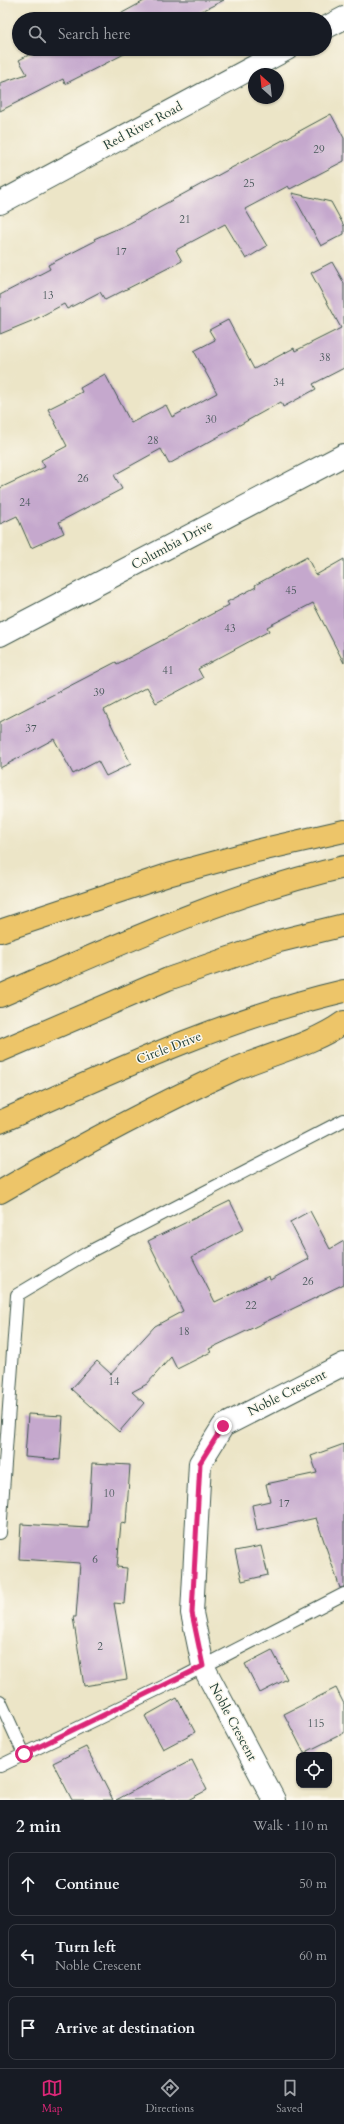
<!DOCTYPE html>
<html lang="en">
<head>
<meta charset="utf-8">
<style>
  :root { --surface:#171b24; --page:#20242c; --text:#f1f3f6; --muted:#9ea1a6; --line:#363941; --accent:#db2777 }
  body { margin:0; font-family:Cardo,serif; background:var(--page); color:var(--text) }
  .controls { position:absolute; right:12px; bottom:12px; display:grid; overflow:hidden; border-radius:8px; box-shadow:0 1px 3px #0004 }
  .controls button { width:36px; height:36px; display:grid; place-items:center; padding:0; border:0; border-bottom:1px solid var(--line); background:var(--surface); color:var(--text); font:20px sans-serif }
  .compass { position:absolute; left:248px; top:68px; width:36px; height:36px; border-radius:50%; background:var(--surface); box-shadow:0 1px 3px #0004; rotate:333deg }
  .stop { position:absolute; width:12px; height:12px; margin:-9px; border:3px solid #db2777; border-radius:50%; background:#fff }
  .stop.end { background:#db2777; border-color:#fff; box-shadow:0 1px 4px #0008 }
  .list { margin:0; padding:0; list-style:none }
  h2 { display:flex; justify-content:space-between; align-items:center; height:52px; margin:0; padding:0 16px; font-size:17px }
  h2 small { font-size:13px; font-weight:400; color:var(--muted) }
  .list li { display:grid; grid-template-columns:26px 1fr auto; gap:12px; align-items:center; box-sizing:border-box; height:64px; margin:0 8px 8px; padding:0 8px; border:1px solid var(--line); border-radius:8px }
  .list b { display:block; font-size:15px; white-space:nowrap }
  .list p { margin:0; font-size:13px; white-space:nowrap; color:var(--muted) }
  .list em { font-size:13px; font-style:normal; color:var(--muted) }
  .icon { flex:none; width:22px; height:22px; fill:none; stroke:currentColor; stroke-width:2; stroke-linecap:round; stroke-linejoin:round }
  .map { position:relative; flex:none; width:344px; height:1800px; overflow:hidden }
  .search { position:absolute; background:var(--surface); box-shadow:0 1px 3px #0004; left:12px; right:12px; top:12px; height:44px; display:flex; align-items:center; gap:10px; box-sizing:border-box; padding:0 14px; border-radius:22px; color:var(--muted); font-size:15px }
  .sheet { height:268px; background:var(--surface) }
  nav { display:flex; justify-content:space-around; align-items:center; box-sizing:border-box; height:56px; border-top:1px solid var(--line); background:var(--surface); font-size:11px; color:var(--muted) }
  nav a { display:grid; justify-items:center; gap:2px }
  nav .on { color:var(--accent) }
  .map>svg:first-child { display:block }
</style>
</head>
<body>
<div class="map">
<svg width="344" height="1800" viewBox="0 0 344 1800">
  <rect width="100%" height="100%" fill="#fbf7ec"/>
  <filter id="ink" filterUnits="userSpaceOnUse"><feTurbulence type="fractalNoise" baseFrequency=".025" numOctaves="2"/><feDisplacementMap in="SourceGraphic" scale="8" xChannelSelector="R" yChannelSelector="G"/><feConvolveMatrix kernelMatrix="1 2 1 2 8 2 1 2 1" color-interpolation-filters="sRGB"/></filter>
  <filter id="wash" filterUnits="userSpaceOnUse"><feTurbulence type="fractalNoise" baseFrequency=".012" numOctaves="4" result="noise"/><feDisplacementMap in="SourceGraphic" scale="16" xChannelSelector="R" yChannelSelector="G"/><feGaussianBlur stdDeviation="0.9" result="paint"/><feColorMatrix in="noise" values="0 0 0 0 0 0 0 0 0 0 0 0 0 0 0 0 0 1.4 0 .05"/><feComposite in="paint" operator="in"/></filter>
  <g filter="url(#wash)">
    <rect width="100%" height="100%" fill="#ece5c7"/>
    <g id="blocks">
      <path fill="#c5a8cd" d="M146,0H224L186,19H111Z
        M40,49H134L65,84L63,79L0,111V83L27,74L19,60Z
        M331,114L344,138V161L290,189L288,186L245,209L267,246L246,259L225,224L176,250L182,261L105,300L100,292L67,309L64,304L34,320L0,334V295L50,269L48,265L95,241L94,239L128,224Z
        M292,193L331,202L344,226V234L321,246Z
        M332,262L344,283V368L313,384L316,389L283,407L281,402L169,464L161,449L114,475L122,489L59,522L64,533L31,548L17,516L0,524V488L45,467L41,460L67,446L48,409L82,392L80,388L105,374L131,423L166,405L172,417L217,393L194,351L215,340L209,330L228,320L254,369L294,348L295,351L341,328L311,273Z
        M307,557L316,575L344,559V663L313,603L267,627L269,631L198,669L203,678L156,703L147,687L104,710L131,764L106,776L98,761L73,774L54,739L0,768V722L116,662L117,664L229,605L227,602L256,587L255,585Z
        M230,1201L244,1229L192,1257L215,1302L269,1276L270,1280L309,1259L290,1222L310,1211L330,1249L344,1241V1284L209,1349L211,1352L177,1369L171,1357L147,1384L132,1392L144,1403L119,1432L71,1389L97,1361L111,1374L155,1326L183,1311L148,1241Z
        M28,1414L63,1416L60,1460L25,1457Z
        M344,1444V1587L340,1588L316,1518L257,1531L252,1505L270,1501L266,1484L317,1473L311,1456Z
        M92,1463L130,1465L126,1524L121,1523L117,1567L127,1568L124,1604L114,1603L127,1679L84,1686L73,1617H76L80,1563L19,1559L21,1524L88,1528Z
        M261,1546L268,1575L242,1581L235,1551Z
        M272,1650L287,1679L260,1693L245,1664Z
        M336,1688L344,1704V1733L304,1753L284,1714Z
        M177,1698L195,1732L163,1749L145,1716Z
        M86,1747L113,1800H72L53,1763Z
        M192,1760L207,1790L188,1800H116Z"/>
    </g>
  </g>
  <g filter="url(#ink)">
    <use href="#blocks" fill-opacity="0" stroke="#3e564a" stroke-width="1"/>
    <g fill="none" stroke-linecap="round" stroke-linejoin="round">
      <defs>
        <path id="lane" d="M0,1533L17,1295L87,1253L344,1120
          M0,1701L24,1754
          M0,1766L181,1678L344,1594"/>
        <path id="street" d="M325,28L344,18
          M0,203L287,49
          M0,635L344,455
          M274,1800L203,1666L192,1613L200,1463L223,1426L344,1364"/>
        <path id="highway" d="M0,931L168,875L256,851L344,831
          M0,996C109,949 228,893 344,867
          M0,1051L168,979L279,941L344,925
          M0,1122C112,1072 224,1019 344,991
          M0,1192C76,1148 154,1106 233,1070C269,1054 312,1045 344,1022"/>
      </defs>
      <use href="#lane" stroke="#3e564a" stroke-width="14"/>
      <use href="#street" stroke="#3e564a" stroke-width="24"/>
      <use href="#highway" stroke="#3e564a" stroke-width="24"/>
      <use href="#lane" stroke="#fff" stroke-width="12"/>
      <use href="#street" stroke="#fff" stroke-width="22"/>
      <use href="#highway" stroke="#edc569" stroke-width="22"/>
    </g>
  </g>
  <g fill="none" stroke-linecap="round" stroke-linejoin="round" filter="url(#ink)">
    <path stroke="#db2777" stroke-width="5" d="M24,1754L203,1666L192,1613L200,1463L223,1426"/>
  </g>
  <g text-anchor="middle" dominant-baseline="central" stroke-width="3" stroke-linejoin="round" paint-order="stroke">
    <g font-size="11" fill="#48585a">
      <text x="319" y="149">29</text>
      <text x="249" y="183">25</text>
      <text x="185" y="219">21</text>
      <text x="121" y="251">17</text>
      <text x="48" y="295">13</text>
      <text x="325" y="357">38</text>
      <text x="279" y="382">34</text>
      <text x="211" y="419">30</text>
      <text x="153" y="440">28</text>
      <text x="83" y="478">26</text>
      <text x="25" y="502">24</text>
      <text x="291" y="590">45</text>
      <text x="230" y="628">43</text>
      <text x="168" y="670">41</text>
      <text x="99" y="692">39</text>
      <text x="31" y="728">37</text>
      <text x="308" y="1281">26</text>
      <text x="251" y="1305">22</text>
      <text x="184" y="1331">18</text>
      <text x="114" y="1381">14</text>
      <text x="109" y="1493">10</text>
      <text x="284" y="1503">17</text>
      <text x="95" y="1559">6</text>
      <text x="100" y="1646">2</text>
      <text x="316" y="1723">115</text>
    </g>
    <g font-size="13" fill="#1f3d34" stroke="#fbf7ec">
      <text transform="translate(143 126) rotate(-28)">Red River Road</text>
      <text transform="translate(172 545) rotate(-28)">Columbia Drive</text>
      <text transform="translate(169 1048) rotate(-21)">Circle Drive</text>
      <text transform="translate(287 1393) rotate(-27)">Noble Crescent</text>
      <text transform="translate(233 1722) rotate(62)">Noble Crescent</text>
    </g>
  </g>
</svg>
<div class="controls">
<button><svg class="icon" aria-label="locate" viewBox="0 0 24 24"><circle cx="12" cy="12" r="6"/><path d="M12 2v4M12 18v4M2 12h4M18 12h4"/></svg></button>
</div>
<svg class="compass" viewBox="-18 -18 36 36"><path d="M0-13l5 13h-10z" fill="#e53935"/><path d="M0 13l5-13h-10z" fill="#9ea1a6"/></svg>
<div class="stop" style="left:24px;top:1754px"></div>
<div class="stop end" style="left:223px;top:1426px"></div>
<div class="search"><svg class="icon" aria-label="search" viewBox="0 0 24 24"><circle cx="10" cy="10" r="6"/><path d="M15 15l6 6"/></svg>Search here</div>
</div>
<section class="sheet">
<h2>2 min<small>Walk · 110 m</small></h2>
<ul class="list">
<li><svg class="icon" aria-label="ahead" viewBox="0 0 24 24"><path d="M12 20V5M6 11l6-6 6 6"/></svg><div><b>Continue</b></div><em>50 m</em></li>
<li><svg class="icon" aria-label="left" viewBox="0 0 24 24"><path d="M17 20v-9H6M10 6l-5 5 5 5"/></svg><div><b>Turn left</b><p>Noble Crescent</p></div><em>60 m</em></li>
<li><svg class="icon" aria-label="arrive" viewBox="0 0 24 24"><path d="M6 21V4h12l-3 4 3 4H6"/></svg><div><b>Arrive at destination</b></div></li>
</ul>
</section>
<nav>
<a class="on"><svg class="icon" aria-label="map" viewBox="0 0 24 24"><path d="M3 6l6-2 6 2 6-2v14l-6 2-6-2-6 2zM9 4v14M15 6v14"/></svg>Map</a>
<a><svg class="icon" aria-label="directions" viewBox="0 0 24 24"><path d="M12 3l9 9-9 9-9-9zM9 14v-3h6M13 9l2 2-2 2"/></svg>Directions</a>
<a><svg class="icon" aria-label="saved" viewBox="0 0 24 24"><path d="M7 4h10v16l-5-4-5 4z"/></svg>Saved</a>
</nav>
</body>
</html>
